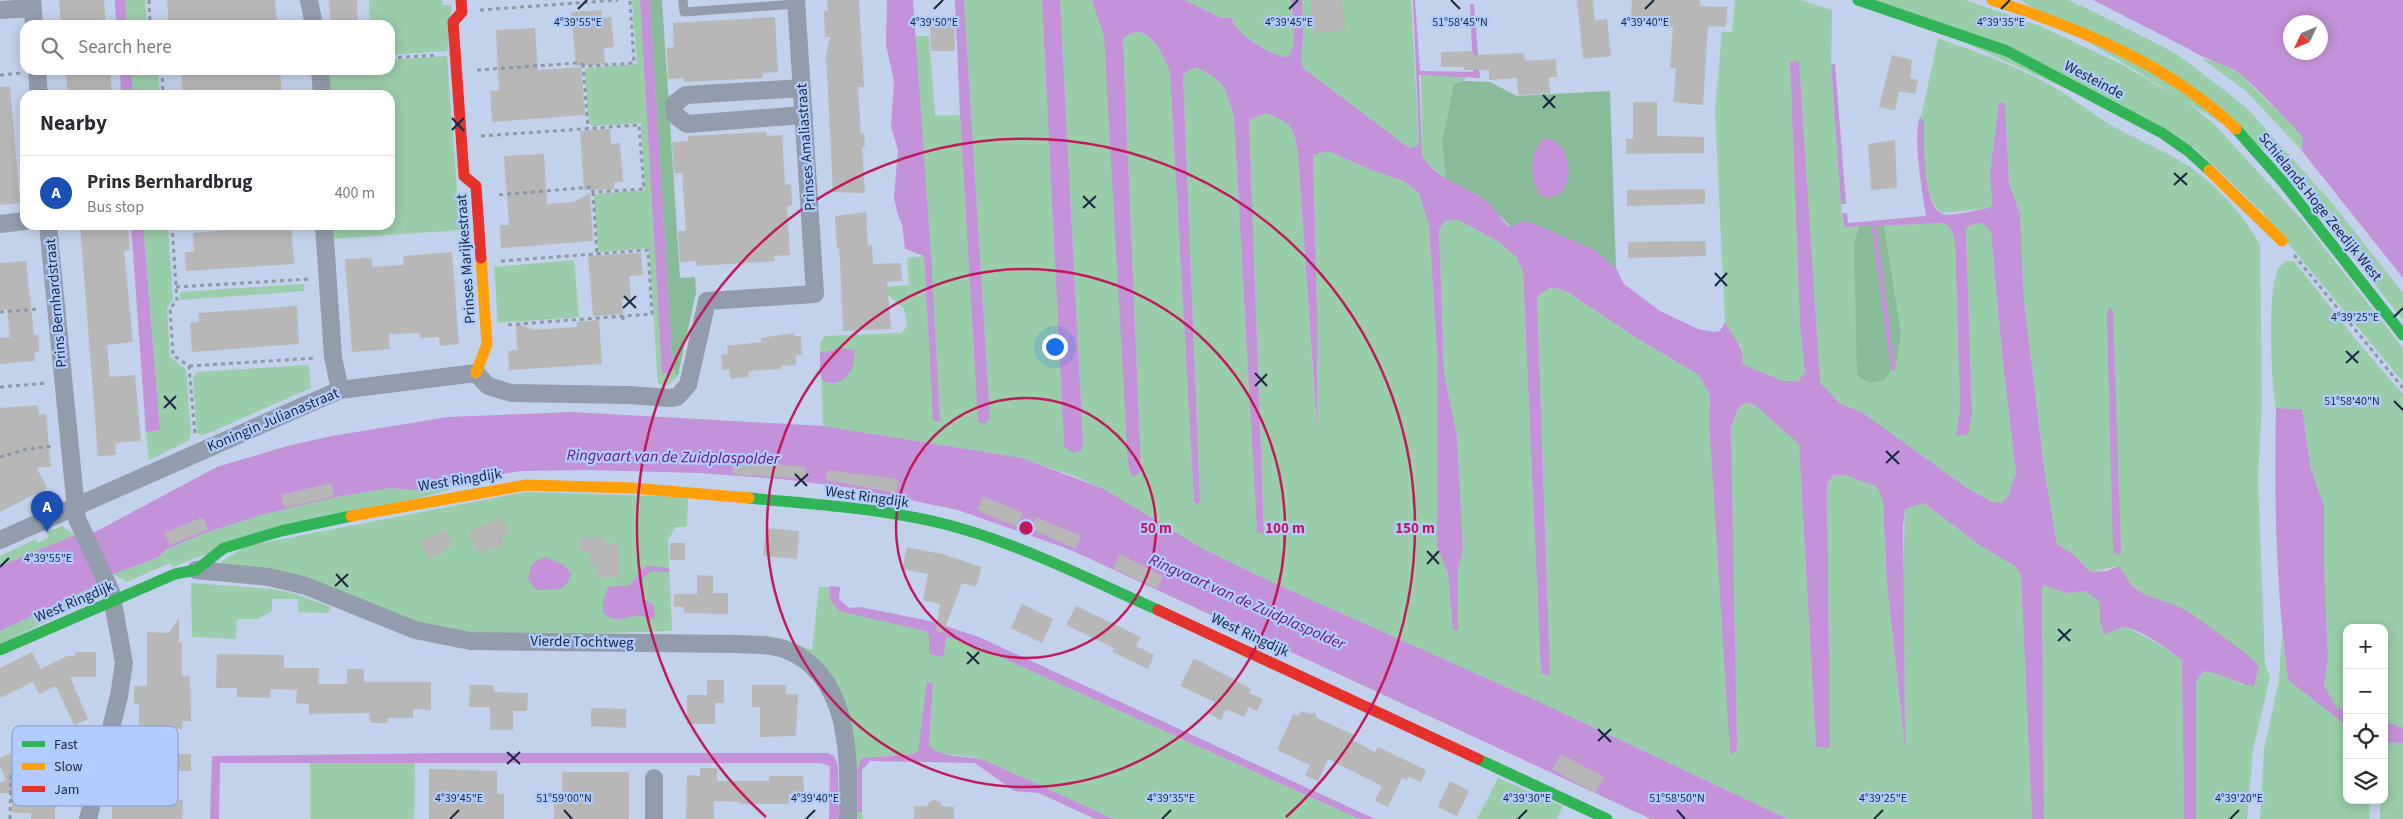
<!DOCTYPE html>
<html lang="en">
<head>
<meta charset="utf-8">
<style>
  :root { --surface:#fff; --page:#f7f7f7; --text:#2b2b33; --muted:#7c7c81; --line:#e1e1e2; --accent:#55627b }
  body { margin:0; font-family:"Source Sans 3",sans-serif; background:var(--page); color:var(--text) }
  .controls { position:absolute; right:15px; bottom:15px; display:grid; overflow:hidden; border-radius:10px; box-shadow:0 2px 12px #0003 }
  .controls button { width:45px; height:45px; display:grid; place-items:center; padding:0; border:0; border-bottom:1px solid var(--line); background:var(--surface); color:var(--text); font:25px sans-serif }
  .compass { position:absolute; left:2283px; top:15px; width:45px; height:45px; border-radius:50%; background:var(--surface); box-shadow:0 2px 12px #0003; rotate:226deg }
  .you { position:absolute; left:1054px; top:346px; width:18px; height:18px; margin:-12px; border:4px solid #fff; border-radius:50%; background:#1a73e8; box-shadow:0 0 0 8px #1a73e833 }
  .badge { display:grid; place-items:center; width:32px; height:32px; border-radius:50%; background:var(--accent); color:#fff; font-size:16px; font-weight:700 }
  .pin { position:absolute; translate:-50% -41px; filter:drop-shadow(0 1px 2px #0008) }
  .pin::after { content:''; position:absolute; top:26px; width:18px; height:15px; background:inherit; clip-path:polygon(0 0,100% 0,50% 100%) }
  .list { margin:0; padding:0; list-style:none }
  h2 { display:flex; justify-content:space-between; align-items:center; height:65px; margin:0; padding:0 20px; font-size:21px }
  h2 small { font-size:16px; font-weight:400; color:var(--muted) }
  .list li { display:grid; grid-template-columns:32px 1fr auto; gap:15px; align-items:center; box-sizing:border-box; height:75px; padding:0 20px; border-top:1px solid var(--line) }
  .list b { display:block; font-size:19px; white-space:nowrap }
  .list p { margin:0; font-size:16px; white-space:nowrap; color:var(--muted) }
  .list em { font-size:16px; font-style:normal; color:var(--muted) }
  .icon { flex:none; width:28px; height:28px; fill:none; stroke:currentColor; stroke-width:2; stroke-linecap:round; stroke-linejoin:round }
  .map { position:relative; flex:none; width:2403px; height:819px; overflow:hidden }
  .search { position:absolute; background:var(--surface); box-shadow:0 2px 12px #0003; left:20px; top:20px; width:375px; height:55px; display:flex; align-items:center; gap:12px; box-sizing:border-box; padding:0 18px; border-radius:15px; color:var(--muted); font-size:19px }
  .panel { position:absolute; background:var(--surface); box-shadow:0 2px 12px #0003; left:20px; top:90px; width:375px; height:140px; border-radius:15px }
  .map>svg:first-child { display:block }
</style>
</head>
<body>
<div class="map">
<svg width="2403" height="819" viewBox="0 0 2403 819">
  <rect width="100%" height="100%" fill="#c2d1ec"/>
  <path fill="#9acda9" d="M125,0H145L147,25H127Z
    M369,0H442L443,5H452L447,51L390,55V25H370Z
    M632,0H640L662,373H670L673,369L678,376L668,385L658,384L649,248L601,252L598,249L594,196L596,194L645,190L641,123L592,126L589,123L585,70L587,68L637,64Z
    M964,0H1042L1064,446L1083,442L1060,0H1092L1116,47L1136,476L1141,470L1123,39C1146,16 1164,55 1170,73L1194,502L1198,505L1200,500L1183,74L1194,66C1225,79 1226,89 1234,118L1257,533H1264L1249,120L1266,113C1294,123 1293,126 1298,155L1316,419L1317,310L1313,155L1328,151L1371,170L1404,181L1419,193L1429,226L1437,352V546L1448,574L1453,630H1458V570L1463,548L1457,436L1444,373L1439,228L1445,221L1459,220L1499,242L1517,258L1523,273L1541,674L1550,675L1537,295L1551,287L1566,291L1640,340L1699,375L1710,395L1709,421L1736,753L1731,426L1738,409L1745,403L1755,405L1799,443L1816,747L1830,748L1827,483L1834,475L1848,476L1877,487L1883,501L1887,584L1904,741L1902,613L1905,509L1924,503L1978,544L2016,567L2021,576L2032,819H1788L1544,704L1263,578L1200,547L1104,489L1074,476L1022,458L823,426L820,343L824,336L901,333L907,327L904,309L885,292L884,287L909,285L907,258L924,256L933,421H940L915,36H929L935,116L960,115L978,422L990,418Z
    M1185,0H1291C1292,14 1299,48 1288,57C1271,56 1237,35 1231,18H1221Z
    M1302,0H1411L1419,143L1417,146L1409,148L1303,68L1301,59L1303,38Z
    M1735,0H1801L1832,10L1831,64L1842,213L1845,227L1859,226L1854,242L1885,380L1897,360L1901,332L1884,225L1946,223L1951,229L1955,242L1960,407L1957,436L1972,413L1966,229L1969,225L1979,223L1984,224L1991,233L2002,354L2016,473L2008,496L2002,503L1992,502L1967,488L1863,413L1839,403L1819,383L1799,62L1790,63L1800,327L1805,374L1798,381H1783L1742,364L1741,346L1733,337L1725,322L1715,110L1722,32H1732Z
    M1872,0H1965L2040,26L2123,65L2187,102L2214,124L2304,222L2403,348V382L2263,213L2195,148Z
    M2020,0H2068L2088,9L2177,54L2246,107L2332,203L2403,293V320L2272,154Z
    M1938,38C1973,51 2009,63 2043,81C2068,94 2091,113 2116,128C2136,139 2157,148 2177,159C2210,177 2242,212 2260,245L2262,402L2258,479L2265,665L2270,677L2253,750L2247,819H2196V681L2204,671L2216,672L2243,685L2206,626L2177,606L2144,594L2132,586L2119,566L2090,572L2074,555L2057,544L2045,475L2024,301L2020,214L2009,183L2005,103L1999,102L1990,172L1992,205L1989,208L1942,213C1920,193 1924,150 1924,122L1921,118Z
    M447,56L460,230L332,239L331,225H390V95H328L327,70H390V60Z
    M2201,58L2226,65L2241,75L2304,137L2302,151L2245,90Z
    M131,70H158L160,95H133Z
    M1421,74L1466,77L1464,81L1454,84L1442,142L1446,179L1426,162L1422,155Z
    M143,225H168L173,299L167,308L170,357L186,369L191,435L188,441L149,460L146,432L160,430Z
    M574,260L579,317L498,323L494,267Z
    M2285,261H2294L2362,347L2403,394V728L2384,721V628H2347V708L2337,709L2324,686L2328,657L2324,564V506L2311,469L2302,409L2276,408C2271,381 2267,293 2278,270C2279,266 2283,264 2285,261Z
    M304,284V291L180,300V292Z
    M309,365L311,388L204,435L197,434L193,377L197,372Z
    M437,487L452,489L194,558L173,567L170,563L127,582L114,574L159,557L167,549L208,532L261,515L336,497L390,488L413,490Z
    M525,492L688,497L687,527H675L668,541L672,631L497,636L470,634L426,626L224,567L219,563L246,546Z
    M62,526L75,535L0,566V556L36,539L38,543L48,537L47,532Z
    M191,583L272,589L292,593L331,607L328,613L298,612V599H272V611L258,619H237L236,639L192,637Z
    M97,585L96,596L0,645V631Z
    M2044,585L2067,593L2085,591L2099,601L2100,620L2117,629L2128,628L2159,644L2182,660L2184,819H2044L2042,587Z
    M819,587H830L831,603L914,626L926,631L929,636L946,637L974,645L1359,819H1114L984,760L974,757L937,753L929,746L933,683L928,682L918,751L914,754L862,758L858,812H862L863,819H858L853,811L842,695C827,657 799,654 764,641V635L783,639L812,650Z
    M2282,634L2288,680L2347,726V800H2369L2370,819H2260L2264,750L2279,680Z
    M2392,742L2403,744V819H2380V800H2384V745Z
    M415,761L414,819H310V762Z
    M1498,778L1563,806L1557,819H1477Z"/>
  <path fill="#88bc98" d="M650,0H662L680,278L695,277L696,292L678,376L673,369Z
    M1464,81L1490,82L1517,96L1610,91L1616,268L1595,250L1523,221L1511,227L1480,196L1446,179L1442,142L1454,84Z
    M1884,225L1901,333L1897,360L1885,380L1869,383L1857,375L1854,242L1859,226Z"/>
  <path fill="#c392d8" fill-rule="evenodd" d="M115,0H125L127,25H116Z
    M640,0H650L673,369L670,373H662Z
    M887,0H913L931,256L940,421H933L924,256L905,249L902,224L897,212L894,197L898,150L891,127L894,81L886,45Z
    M955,0H964L990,418L985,424L978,422L960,115Z
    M1042,0H1060L1083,442L1081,451L1073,453L1064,446Z
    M1092,0H1185L1221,18H1231C1237,35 1271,56 1287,57C1299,48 1292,14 1291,0H1302L1303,38L1301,59L1303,68L1409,148L1417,146L1419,142L1413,0H1415L1420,71L1473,72L1470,4H1474L1480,78L1419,75L1422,155C1437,182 1468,185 1489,203C1497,210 1501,221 1510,227L1523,221L1533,223L1595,250L1616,268L1624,284L1660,311L1698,329L1714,332L1720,331L1725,322C1732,336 1746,348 1742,364L1783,381H1798L1805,373L1800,327L1790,62L1799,61L1820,383L1839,403L1863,413L1967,488L1992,502L2002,503L2008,496L2016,473L2002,354L1991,233L1984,224L1979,223L1970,225L1966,229L1972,413L1968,435L1956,436L1960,407L1955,242L1951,229L1945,223L1845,227L1842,213H1847L1848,223L1926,216C1923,193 1912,138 1920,117L1924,122C1924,140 1922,207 1943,214C1952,217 1979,209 1989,208L1992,205L1990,172L1999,102L2005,103L2009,183L2020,214L2024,301L2045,475L2057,544L2074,555L2090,572L2107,571L2119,566L2132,586L2144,594L2177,606L2192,614L2248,655L2259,667L2254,686C2236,684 2222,673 2204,671L2196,681V819H2184L2182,660C2168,650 2146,632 2128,628C2120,627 2112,631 2105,635L2100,620L2099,601L2085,591L2066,593L2044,585L2042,588L2044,819H2032L2021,576L2016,567L1978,544L1924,503L1905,509L1903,526L1905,748L1887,584L1883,501L1877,487L1848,476L1834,475L1827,483L1830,748L1816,747L1799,444L1755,405L1745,403L1738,409L1731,426L1737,749L1733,754L1730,752L1709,421L1710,395L1699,375L1640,340L1566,291L1551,287L1537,296L1550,675L1541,674L1523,273L1517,258L1499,242L1459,220L1445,221L1439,229L1444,373L1457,436L1463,548L1458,570V630H1453L1448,574L1437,546V352L1429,226L1419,193L1404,181L1371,170L1328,151L1313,155L1317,310V428L1298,155C1293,126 1294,124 1266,113L1249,120L1264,534L1257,533L1234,118C1226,89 1225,79 1195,67L1183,74L1200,500L1198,505L1194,502L1170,73C1164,55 1146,16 1123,39L1141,470L1136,476L1131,475L1128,464L1104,36Z
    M2093,0H2403V278L2302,151L2303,137C2283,117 2263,93 2240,74C2225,62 2205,61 2189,49ZM2290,22H2320V52H2290Z
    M1831,64H1835L1846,204H1841Z
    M120,70H131L133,95H121Z
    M1545,138C1574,139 1578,200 1547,197C1543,197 1540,195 1538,192C1529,176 1530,148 1545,138Z
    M131,225H143L160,430L146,432Z
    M2109,307L2113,312L2121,550L2118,556L2113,550L2107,314Z
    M837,348L854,350C857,368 843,390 823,381L820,373V353L834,350Z
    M2276,408L2302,409L2311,469L2324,506V564L2328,657L2324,685L2337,709L2347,708V726L2288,680C2276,590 2274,499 2276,408Z
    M572,412L823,426L1022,458L1104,489L1200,547L1263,578L1544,704L1788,819H1651L1071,550L958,510L852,488L781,479L699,473L591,470L520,471L413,490L390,488L336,497L261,515L208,532L167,549L159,557L114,574L97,585L0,631V566L75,535L95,532L217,467L287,446L332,436L448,417Z
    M546,557L564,565L571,574L568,582L561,589L536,590L528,579C530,565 533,561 546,557Z
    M648,566L669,568V572H651L643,578C640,592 640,600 654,605L655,618C648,620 646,616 639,616C624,615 619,625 603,613V602L608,587L630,585L642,569Z
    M830,586L840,587L839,599L849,608L860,607L930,621L979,637L1375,819H1359L974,645L946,637L943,657L929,654V636L926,631L839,611C831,603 828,597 830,586Z
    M927,682L933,683L929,745C940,759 968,755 984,760L1114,819H1095L1039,793L1014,791L975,763L870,761L862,770V812H858V767L862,758L914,754L918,751Z
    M2384,721L2403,728V744L2392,742L2384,745Z
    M447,753H828L834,756L838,765L839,819H829L830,766L820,763H220L219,819H210L212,756Z"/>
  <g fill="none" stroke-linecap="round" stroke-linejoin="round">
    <path stroke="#c392d8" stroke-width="5" d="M1874,226L1893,368"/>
  </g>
  <path fill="#b7b7b7" d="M59,0H104L106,25H61Z
    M167,0H275L277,20L218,25H169Z
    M329,0H357L358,25H331Z
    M827,0H859L864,87H858L861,134L864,133L865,146L862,147L865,193L833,192L826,54L830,37H825L824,11H828Z
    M1311,0H1342L1345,30L1314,33Z
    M1577,0H1593L1595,21L1607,19L1611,56L1583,59Z
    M1632,0H1700V6L1727,7L1726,27L1708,26L1703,105L1673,102L1676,68H1670L1673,27L1659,26V21L1631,19Z
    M602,10V18L611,17L614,47L604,48L605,64L576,66L571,12Z
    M775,17L778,72L763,73V78L741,79L684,82V78L668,79L667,48L674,47L673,23Z
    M930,17H954L955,51H931Z
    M535,28L538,70L581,67L585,115L492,122L490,91L499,90L496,30Z
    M1473,51V55L1524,53L1525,61L1556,59L1557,77H1549L1550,93L1518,95L1517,78L1489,80V70H1464V67H1441V52Z
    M1892,55L1912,60L1910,78L1918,80L1915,94L1899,91L1895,110H1892L1879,107Z
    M280,70L282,95H183L181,71Z
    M110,71L112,95H68L66,74Z
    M10,86L20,203L0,205V87Z
    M1633,102H1657V136L1704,137V153L1626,154V139H1633Z
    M610,129L611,144L620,143L623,182H614V189L584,190L580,131Z
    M766,132L767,136L782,135L785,185L791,184L792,205L787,206L790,255L774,256L775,261L696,266V261L680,262L678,231H686L682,173H674L672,142L688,141V136Z
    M1895,140L1897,188L1871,190L1868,144Z
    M544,154L547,204L573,202L590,193L593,241L501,248L500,225H509L504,156Z
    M1705,189V204L1627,206V190Z
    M866,212L868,246L872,245L873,264L901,263L902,281L887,282L891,329L843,331L840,261L839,248H837L835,216Z
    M80,225H128L130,250L124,251L133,342L107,345L110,377L135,375L141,441L115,443L116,455L98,456Z
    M291,225L294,264L186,271L185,252H194L193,233Z
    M1706,241V256L1628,258V242Z
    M452,252L459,344L440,346L439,337L420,338V333L389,334L390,349L352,352L345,259L372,258V267L404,265L403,256Z
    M641,253L643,275L629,276L631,298L622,299L623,314L593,316L588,256Z
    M26,261L34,335H38L39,352L34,353L35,361L0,364V338L10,337L7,309L0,310V263Z
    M297,306L299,344L192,352L190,323L199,322L198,313Z
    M599,320L602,364L509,370L508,351L517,350L516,323L533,330L577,327V322Z
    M794,333V336H801L802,355H796V365L781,366V369L748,371L749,377L730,379V369L723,370L721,355L728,354L727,346L761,342V338Z
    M38,405L39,415L46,414L51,467H36L47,488L0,512V408Z
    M732,460H775V464L806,467L805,479L733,474Z
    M827,470L898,479L896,493L826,480Z
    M331,483L334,496L284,508L281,495Z
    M983,496L1023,513L1017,527L977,510Z
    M203,517L208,530L170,545L164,533Z
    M503,517L510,532L501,536L504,544L477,554L469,531Z
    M1036,517L1081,536L1076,549L1031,529Z
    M766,528L799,531L797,559L763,556Z
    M447,530L453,545L442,549L444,553L428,559L421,540Z
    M579,537H605V543H620V577H598V567L589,565V551H580Z
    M670,543H685V560H670Z
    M907,547L946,555L982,567L976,587L962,583L943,633L936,631L940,604L923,600L928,574L902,569Z
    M1120,554L1163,576L1157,589L1113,568Z
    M697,575L713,576V593H728V614L684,613V607H674V594H697Z
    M1022,604L1053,619L1042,643L1011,628Z
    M1076,606L1141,637L1136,646L1154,655L1148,669L1112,652L1114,648L1066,625Z
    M179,618V642H182V676H190L191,721H182V729H139V704H134V686H147V632L169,633Z
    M32,652L41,669L67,656H75V652H96V677H70L88,719L74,725L56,686L39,694L33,682L0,698V668Z
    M217,654L284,655V668H319L318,684H347V669H364V682H431V710L413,709V718H388L387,723H370V713L309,714V704L296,703L297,690L270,689V698L237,697V688H216Z
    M1194,658L1251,689L1249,693L1263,699L1257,711L1249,707L1244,717L1226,709L1221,720L1209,714L1215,702L1180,686Z
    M707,680H724V703H715V724H687V695H707Z
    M470,685H494V692L528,693L527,711H513V730H490V707H469Z
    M752,685H786V694H798L796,736L760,737V707H752Z
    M595,708L626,709V728L591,726V710Z
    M1302,711L1310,714L1315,712L1317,718L1354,735L1352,740L1375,752L1378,747L1426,770L1421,782L1409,777L1407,780L1402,778L1388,807L1375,801L1382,786L1328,759L1318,781L1305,775L1310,765L1277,750L1293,714L1299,716Z
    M78,737L86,753L59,764V784H55V819H31V813H12V793H0V783L6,780L0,766V758L39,740L44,752Z
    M139,754H191V771H164V799L183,800L182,819H112V776H139Z
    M1561,754L1604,777L1595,793L1552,769Z
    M700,768H717V781H769V776H803L804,791L803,794H789V804H740V802L714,801V819H686L687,775L700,776Z
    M429,769L497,771V794H504V819H429Z
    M562,772H629V819H554V794H562Z
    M1450,781L1469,791L1457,816L1438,807Z
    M934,800L940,802L942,806L954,807V819H914V806H927L929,802Z"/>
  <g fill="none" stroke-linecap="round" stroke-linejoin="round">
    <path stroke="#8c96a5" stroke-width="3" stroke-dasharray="4 4" stroke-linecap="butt" d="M149,0L150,25
      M480,10L618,0
      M390,58L437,55
      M583,64L588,128
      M162,70L163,95
      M477,70L577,63L590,66L634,63L630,0
      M0,75L22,73
      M481,136L639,125L644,189L593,192L592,187L497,195
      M593,192L597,254
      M172,225L177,301L170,308L173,355L189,366L195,435
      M2294,255L2403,388
      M501,261L648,250L652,314L505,325
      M176,287L310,279
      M0,312L40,309
      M623,316V324
      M189,366L316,358
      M0,387L47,383
      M0,457L27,449L54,446
      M10,819L11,773L30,765L86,762"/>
    <path stroke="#939cad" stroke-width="9" d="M683,0L684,12L796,4"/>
    <path stroke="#939cad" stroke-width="18" d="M32,0L34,25
      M309,0L314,25
      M0,10L33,8
      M37,70L39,95
      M320,70L322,95
      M802,88L686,95L674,104L675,115L687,124L804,115
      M0,224L25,221
      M48,225L77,519L111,592L124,663L119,696L88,819
      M324,225L333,357L340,390
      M0,540L340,390L476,373L488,386L511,393L629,395L670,398L677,397L688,385L707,301L815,294L796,0
      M196,570L269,577L306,586L415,630L470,641L738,644C753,645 770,644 784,649C852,674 849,760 848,819
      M654,819V778"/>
    <path stroke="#30b455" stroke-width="11" d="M1858,0L2007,51L2162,133L2188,151L2209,170
      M2236,129L2283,182L2403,335
      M749,498C821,505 897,509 966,530C1032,550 1095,582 1158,610
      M0,650L175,574L196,570L224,548L281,531L351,516
      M1478,759L1607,819"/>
    <path stroke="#ff9f0a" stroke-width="11" d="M1992,0C2079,28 2170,65 2236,129
      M2209,170L2282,241
      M476,373L487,344L481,258
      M351,516L526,485L632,488L749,498"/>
    <path stroke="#e5322d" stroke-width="11" d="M461,0L462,12L453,22L464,176L476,186L481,258
      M1158,610L1478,759"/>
  </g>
  <path fill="none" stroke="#1a273e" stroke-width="2" d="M1451,0L1460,9M578,9L587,0M934,9L943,0M1289,9L1298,0M1645,9L1654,0M2001,9L2010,0M1543,95L1555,108M1543,108L1555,96M452,118L464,131M452,130L464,118M2174,173L2187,185M2174,185L2187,173M1083,196L1095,208M1083,208L1096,196M1715,273L1727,286M1715,286L1727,273M624,296L636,308M623,308L636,296M2394,317L2403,308M2346,351L2358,363M2346,363L2359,351M1255,373L1267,386M1255,386L1267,374M164,396L176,409M2394,401L2403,410M164,408L176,396M1886,451L1899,464M1886,463L1899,451M795,474L807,486M795,486L808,474M1427,551L1439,564M1427,564L1439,551M0,567L9,558M336,574L348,587M335,586L348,574M2058,629L2070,641M2058,641L2071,629M967,652L979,664M967,664L979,652M1598,729L1611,742M1598,741L1611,729M507,752L520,764M507,764L520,752M564,810L572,819M1677,810L1685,819M450,819L459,810M806,819L815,810M1162,819L1171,810M1518,819L1527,810M1874,819L1883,810M2230,819L2239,810"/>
  <g fill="none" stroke="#c2185b" stroke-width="2.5">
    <circle cx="1026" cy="528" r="130"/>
    <circle cx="1026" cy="528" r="259"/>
    <path d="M766 817A389 389 0 1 1 1286 817"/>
  </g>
  <g text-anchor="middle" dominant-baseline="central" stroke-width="4.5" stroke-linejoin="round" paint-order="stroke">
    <g font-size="15" fill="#1a273e" stroke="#b1ccfe">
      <text transform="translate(2094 80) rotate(28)">Westeinde</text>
      <text transform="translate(806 147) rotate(-94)">Prinses Amaliastraat</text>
      <text transform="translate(2320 207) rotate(51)">Schielands Hoge Zeedijk West</text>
      <text transform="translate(466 259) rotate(-94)">Prinses Marijkestraat</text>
      <text transform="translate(56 303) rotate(-95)">Prins Bernhardstraat</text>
      <text transform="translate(273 420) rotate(-23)">Koningin Julianastraat</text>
      <text transform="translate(460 480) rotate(-9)">West Ringdijk</text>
      <text transform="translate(867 497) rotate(8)">West Ringdijk</text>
      <text transform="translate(74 602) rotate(-23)">West Ringdijk</text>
      <text transform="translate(1250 635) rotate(25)">West Ringdijk</text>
      <text transform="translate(582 642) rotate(1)">Vierde Tochtweg</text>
    </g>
    <g font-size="16" font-style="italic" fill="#710f7e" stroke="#b1ccfe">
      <text transform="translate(673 457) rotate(1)">Ringvaart van de Zuidplaspolder</text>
      <text transform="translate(1247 602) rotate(24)">Ringvaart van de Zuidplaspolder</text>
    </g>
  </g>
  <rect x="12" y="726" width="166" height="80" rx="8" fill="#b1ccfe" stroke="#849ac4" stroke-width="1"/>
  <rect x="22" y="741" width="23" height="6" fill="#30b455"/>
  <rect x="22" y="763" width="23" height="7" fill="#ff9f0a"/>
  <rect x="22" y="786" width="23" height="6" fill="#e5322d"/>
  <g font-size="14" fill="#1a273e">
    <text x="54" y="749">Fast</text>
    <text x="54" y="771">Slow</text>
    <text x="54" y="794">Jam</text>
  </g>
  <g font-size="12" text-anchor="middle" fill="#1a273e" stroke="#b1ccfe" stroke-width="4.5" stroke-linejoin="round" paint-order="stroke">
    <text x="578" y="26">4°39'55"E</text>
    <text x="934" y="26">4°39'50"E</text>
    <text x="1289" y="26">4°39'45"E</text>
    <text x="1645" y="26">4°39'40"E</text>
    <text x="2001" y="26">4°39'35"E</text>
    <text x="1460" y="26">51°58'45"N</text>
    <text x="2355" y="321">4°39'25"E</text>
    <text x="2352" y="405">51°58'40"N</text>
    <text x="48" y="562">4°39'55"E</text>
    <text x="564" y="802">51°59'00"N</text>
    <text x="1677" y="802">51°58'50"N</text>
    <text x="459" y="802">4°39'45"E</text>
    <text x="815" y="802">4°39'40"E</text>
    <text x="1171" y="802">4°39'35"E</text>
    <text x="1527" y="802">4°39'30"E</text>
    <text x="1883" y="802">4°39'25"E</text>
    <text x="2239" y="802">4°39'20"E</text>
  </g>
  <circle cx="1026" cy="528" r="8" fill="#c2185b" stroke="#b1ccfe" stroke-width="2.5"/>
  <g font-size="15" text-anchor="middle" font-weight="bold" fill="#c2185b" stroke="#b1ccfe" stroke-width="4.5" stroke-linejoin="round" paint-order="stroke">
    <text x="1156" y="533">50 m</text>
    <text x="1285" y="533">100 m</text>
    <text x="1415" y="533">150 m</text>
  </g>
</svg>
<div class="controls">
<button>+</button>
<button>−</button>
<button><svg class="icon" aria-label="locate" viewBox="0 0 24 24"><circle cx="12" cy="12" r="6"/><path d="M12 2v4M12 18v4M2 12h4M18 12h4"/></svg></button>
<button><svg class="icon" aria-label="layers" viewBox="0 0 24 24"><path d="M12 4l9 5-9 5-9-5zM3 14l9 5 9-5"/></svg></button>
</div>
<svg class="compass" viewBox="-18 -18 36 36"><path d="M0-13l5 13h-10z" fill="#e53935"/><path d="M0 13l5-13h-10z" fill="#7c7c81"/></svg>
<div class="you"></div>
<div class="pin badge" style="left:47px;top:532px;background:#1a4fb4">A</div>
<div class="search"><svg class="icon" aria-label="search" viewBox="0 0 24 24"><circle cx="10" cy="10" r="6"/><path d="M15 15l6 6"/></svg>Search here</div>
<section class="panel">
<h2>Nearby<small></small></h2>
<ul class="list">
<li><span class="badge" style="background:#1a4fb4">A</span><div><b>Prins Bernhardbrug</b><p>Bus stop</p></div><em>400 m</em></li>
</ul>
</section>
</div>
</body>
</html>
